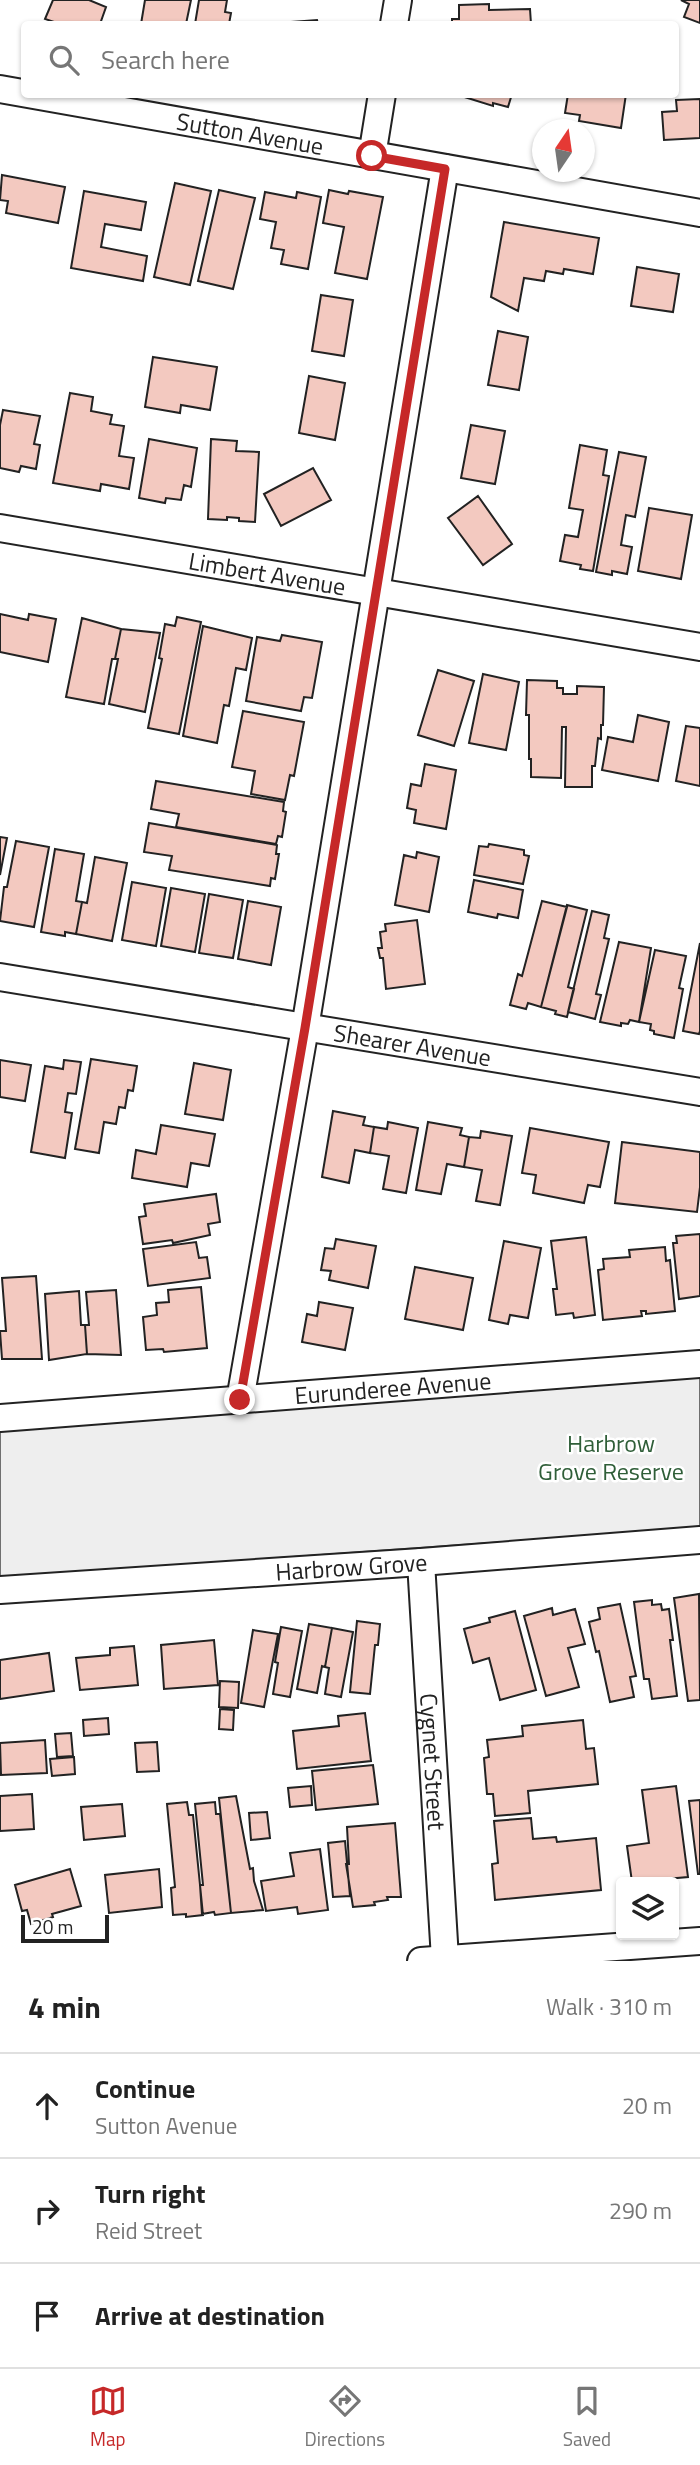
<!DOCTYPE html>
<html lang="en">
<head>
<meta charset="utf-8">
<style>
  :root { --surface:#fff; --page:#f6f6f6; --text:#222; --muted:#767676; --line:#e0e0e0; --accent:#c62828 }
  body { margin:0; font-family:"Titillium Web",sans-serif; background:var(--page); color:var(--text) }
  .controls { position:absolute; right:21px; bottom:21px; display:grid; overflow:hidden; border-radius:7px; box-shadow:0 2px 5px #0004 }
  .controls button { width:63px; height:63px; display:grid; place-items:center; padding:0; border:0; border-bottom:2px solid var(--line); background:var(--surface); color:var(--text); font:35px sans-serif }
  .compass { position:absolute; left:532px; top:119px; width:63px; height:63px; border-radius:50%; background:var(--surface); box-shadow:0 2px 5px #0004; rotate:13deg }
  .scale { position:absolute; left:21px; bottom:18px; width:88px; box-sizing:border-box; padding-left:7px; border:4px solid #222; border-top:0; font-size:19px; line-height:24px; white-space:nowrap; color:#222; -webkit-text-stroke:5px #fff; paint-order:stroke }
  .stop { position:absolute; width:21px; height:21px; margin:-16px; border:5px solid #c62828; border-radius:50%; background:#fff }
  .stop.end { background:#c62828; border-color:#fff; box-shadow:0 2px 7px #0008 }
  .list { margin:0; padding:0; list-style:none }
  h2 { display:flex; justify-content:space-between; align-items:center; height:91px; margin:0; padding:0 28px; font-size:30px }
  h2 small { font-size:23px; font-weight:400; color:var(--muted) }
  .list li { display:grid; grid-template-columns:46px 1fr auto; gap:21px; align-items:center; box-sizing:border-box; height:105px; padding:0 28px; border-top:2px solid var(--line) }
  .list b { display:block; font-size:26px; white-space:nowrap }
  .list p { margin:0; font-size:23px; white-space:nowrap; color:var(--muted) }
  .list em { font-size:23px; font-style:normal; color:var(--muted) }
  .icon { flex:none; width:38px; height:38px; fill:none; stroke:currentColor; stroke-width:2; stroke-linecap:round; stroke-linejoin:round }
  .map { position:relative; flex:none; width:700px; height:1961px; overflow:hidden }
  .search { position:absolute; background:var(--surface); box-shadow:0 2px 5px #0004; left:21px; right:21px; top:21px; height:77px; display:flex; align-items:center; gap:18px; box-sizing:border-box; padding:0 24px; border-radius:7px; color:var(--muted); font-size:26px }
  .sheet { height:406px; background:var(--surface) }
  nav { display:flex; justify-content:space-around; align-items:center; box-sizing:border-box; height:98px; border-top:2px solid var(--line); background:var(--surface); font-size:19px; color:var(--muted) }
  nav a { display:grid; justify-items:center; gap:4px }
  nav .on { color:var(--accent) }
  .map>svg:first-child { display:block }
</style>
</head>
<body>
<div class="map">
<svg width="700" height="1961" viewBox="0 0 700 1961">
  <rect width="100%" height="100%" fill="#fff"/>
  <path fill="#eee" stroke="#6f6f6f" stroke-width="2" d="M700,1372V1528L0,1578V1430Z"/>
  <path fill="#f3c9c0" stroke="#222" stroke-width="2" d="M53,0H89L106,7L100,24H60L45,19Z
    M145,0H191L186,24H141Z
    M199,0H227L225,12L231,13L229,24H195Z
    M681,0H700V23L684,17L689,4Z
    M489,4V10L530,9L531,24H452V19H459V5Z
    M317,20L318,24H264Z
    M512,94L508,107L493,103V106L458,95Z
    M568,94H626L621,128L579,121L580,115L565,113Z
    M700,99V138L664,140L662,112L677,111L676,100Z
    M2,175L65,187L58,223L6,213L8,201L0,200Z
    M175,183L211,191L190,285L154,277Z
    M219,190L255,198L233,289L198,281Z
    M329,190L348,194L349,191L383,197L367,279L335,273L344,227L323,223Z
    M84,191L146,202L141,230L105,224L101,247L147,256L143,281L71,268Z
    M265,192L296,198L297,192L321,197L308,269L281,264L284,250L271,248L276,222L260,219Z
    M504,222L599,238L593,274L564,269L563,274L546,271L544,281L524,278L518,311L491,297Z
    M637,267L679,274L673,312L631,306Z
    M321,295L353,300L344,356L312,351Z
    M498,331L528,337L519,390L488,385Z
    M153,357L217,367L210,410L181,405L180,413L145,407Z
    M309,376L345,383L335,440L299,433Z
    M70,393L93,397L91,411L112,415L110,424L124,426L119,456L134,458L129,489L101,484L100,491L53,483Z
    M3,410L40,416L34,444L40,445L36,469L21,466L19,472L0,468V425Z
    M471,425L505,431L495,484L461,478Z
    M149,439L197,448L191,487L184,485L181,500L166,498L165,503L139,498Z
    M211,439L237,441L236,451L259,452L255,522L239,521V518L227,517V520L208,519Z
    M580,445L607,450L603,475L609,476L593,571L580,569L581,565L560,561L565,535L578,537L583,510L569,508Z
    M619,452L646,457L635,517L626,515L621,545L632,547L627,574L612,571V575L596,572Z
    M313,468L331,500L281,526L264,494Z
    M478,496L512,544L483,565L448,518Z
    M649,508L692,515L681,579L638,571Z
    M0,614L28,620L29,614L56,619L48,662L0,652Z
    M177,617L201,622L179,734L148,728L162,659L159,658L165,624L175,626Z
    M82,618L121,629L115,659H112L104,704L66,697Z
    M203,626L252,638L246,670L236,668L229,706L224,705L217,743L183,736Z
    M121,629L160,633L145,712L109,704L118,659H115Z
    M282,635L322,642L312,698L304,697L301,711L246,701L257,637L280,641Z
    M438,670L474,681L454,746L418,735Z
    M483,674L519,682L506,750L469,743Z
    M527,680L557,681V688H563V694H577V686L604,687L603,725H601V739L598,738L595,766H592V787H565L566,727H562L561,778L531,777V759H529V715H526Z
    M243,711L304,722L294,776L290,775L285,800L251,794L255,771L232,767Z
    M638,715L669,722L658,781L602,770L608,737L633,742Z
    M686,726L700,728V786L676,781Z
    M425,764L456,770L446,829L414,823L416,810L407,808L411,784L421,786Z
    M156,781L284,802L283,811L286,812L282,837L278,836L276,844L176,827L179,814L151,809Z
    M149,823L277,845L276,854H279L275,879L271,878L270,886L169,870L172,856L144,852Z
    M0,837L7,838L0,875Z
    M16,841L49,847L34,927L0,921L4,887H7Z
    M489,844L524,850V855L529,856L523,884L474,875L479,846L488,847Z
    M55,849L84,854L76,901L82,902L76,934L65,932V936L41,932Z
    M417,852L439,857L429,912L395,905L404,855L416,858Z
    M95,857L127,863L112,941L76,934L82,902L87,903Z
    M474,880L523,890L518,918L498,914L497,918L468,912Z
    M132,882L166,888L156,946L122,940Z
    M171,888L205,894L195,952L161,946Z
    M209,894L243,900L233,958L199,953Z
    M248,901L281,907L271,965L238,959Z
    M542,901L567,907L541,1007L528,1003L526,1009L510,1005L518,974L522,976Z
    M567,905L587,910L568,987L574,989L567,1017L555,1014L556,1011L541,1007Z
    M592,911L609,915L604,938L609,939L596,994L601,995L595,1019L568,1012Z
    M417,920L425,984L386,989L383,958H380L378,948H382L380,932L386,931L385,924Z
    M619,942L651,948L639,1022L630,1020L628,1024L621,1023V1026L600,1022Z
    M700,943V1031L699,1034L683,1031Z
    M655,950L686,956L679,988L683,989L674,1038L654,1034V1031L650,1030L651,1024L639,1022Z
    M91,1059L137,1066L133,1091L128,1090L125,1108L119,1107L116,1124L104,1122L99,1153L75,1149Z
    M0,1060L31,1065L25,1101L0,1097Z
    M64,1060L81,1062L76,1094L68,1093L65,1112L72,1113L65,1158L31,1152L45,1066L63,1069Z
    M194,1063L231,1070L223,1120L185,1114Z
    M333,1111L365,1117L363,1125L374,1127L370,1153L355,1150L349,1183L322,1177Z
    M388,1122L418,1128L406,1193L383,1189L389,1156L370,1153L374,1127L387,1129Z
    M428,1122L462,1128L460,1135L469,1137L464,1167L447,1164L441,1194L416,1190Z
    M161,1125L215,1134L209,1166L191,1163L187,1187L132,1178L136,1150L156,1154Z
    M530,1128L609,1142L600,1187L588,1185L584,1203L533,1193L536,1175L522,1173Z
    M481,1131L512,1136L500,1205L476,1201L482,1170L464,1167L469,1137L480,1138Z
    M622,1142L700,1152V1187L697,1212L615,1203Z
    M216,1194L220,1222L208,1224L210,1235L173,1243L172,1240L143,1244L139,1217L146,1216L144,1204Z
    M700,1234V1296L679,1299L673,1243H677L676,1236Z
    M586,1237L595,1315L574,1318L573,1313L556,1315L553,1289H557L551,1241Z
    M336,1239L376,1246L368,1288L329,1280L331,1271L321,1270L325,1248L334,1249Z
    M504,1241L541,1248L528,1318L510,1315L508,1324L489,1320Z
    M196,1242L199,1258L207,1257L210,1278L148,1286L143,1249Z
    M665,1247L666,1261L670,1260L675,1311L646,1314V1311H641L642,1316L603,1320L598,1270L604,1269L603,1259L630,1257L629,1250Z
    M415,1267L473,1278L463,1330L405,1319Z
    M36,1276L42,1359H2L0,1331H6L2,1278Z
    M201,1287L207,1348L164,1352L163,1349L146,1350L143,1317L157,1315L156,1303L169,1302L168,1290Z
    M116,1290L121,1355L87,1354L85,1325H89L86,1292Z
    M79,1291L81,1325H85L87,1354L49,1360L45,1294Z
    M319,1302L353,1308L345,1350L302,1342L307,1314L317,1316Z
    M699,1594L700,1700L688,1701L674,1598Z
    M652,1600V1605L661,1604L662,1610L669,1609L673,1640H670L677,1696L652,1699L649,1679H644L634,1602Z
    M620,1604L636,1676L630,1677L634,1697L610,1702L599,1651L596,1652L589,1622L600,1619L598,1608Z
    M552,1608L553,1615L575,1609L585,1644L568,1648L579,1687L546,1696L524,1616Z
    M515,1611L536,1690L500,1700L489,1658L473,1663L464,1629L490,1622L489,1618Z
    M357,1621L380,1624L378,1645H375L370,1694L350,1692Z
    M309,1624L332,1628L325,1667L322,1666L317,1693L297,1689Z
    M281,1627L302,1631L290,1697L273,1694L278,1663L275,1662Z
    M332,1628L353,1632L341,1697L325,1694L329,1668L325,1667Z
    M253,1630L278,1634L264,1707L241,1703Z
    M214,1640L218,1685L164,1689L161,1645Z
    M134,1646L138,1685L80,1690L76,1658L110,1655V1648Z
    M49,1653L54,1691L0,1699V1660Z
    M220,1681L239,1682L238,1708L219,1707Z
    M220,1709L234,1710L233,1730L219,1729Z
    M365,1713L371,1761L297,1769L293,1731L339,1726L338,1716Z
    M108,1718L109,1734L84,1736L83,1720Z
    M583,1720L586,1749L594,1748L598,1784L528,1791L530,1813L495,1816L493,1794H487L484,1758L489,1757L487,1740L523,1736L522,1726Z
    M71,1733L73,1756L57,1757L55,1734Z
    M45,1740L47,1773L1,1775L0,1743Z
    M157,1742L159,1771L137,1772L135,1743Z
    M74,1757L75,1774L52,1776L50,1759Z
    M373,1765L378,1804L316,1810L312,1771Z
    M311,1786L312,1805L290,1807L288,1788Z
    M676,1786L688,1877L632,1882L627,1846L649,1843L642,1790Z
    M32,1794L34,1829L0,1831V1796Z
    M236,1796L250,1869L253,1868L254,1881L263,1910L231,1913L219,1798Z
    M700,1800V1874H698L689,1801Z
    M187,1802L189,1815H193L203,1915L186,1917V1914L173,1915L171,1888L175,1887L167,1804Z
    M215,1802L216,1814H220L231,1913L215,1915L214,1912L202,1914L200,1885H203L195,1804Z
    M122,1804L125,1836L84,1840L81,1807Z
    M267,1812L270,1838L251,1840L249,1813Z
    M531,1818L533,1839L556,1837L557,1842L596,1838L601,1890L495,1900L492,1864L498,1863L494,1821Z
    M395,1823L401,1897H387L388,1900L374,1902L375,1905L353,1907L346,1864H349L347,1827Z
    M345,1841L350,1896L333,1897L328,1843Z
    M320,1849L328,1910L298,1914L297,1907L266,1911L261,1881L294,1876L290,1853Z
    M70,1869L81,1906L52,1914L53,1917L31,1924L27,1910L22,1911L15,1885Z
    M159,1869L162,1907L109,1913L105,1875Z"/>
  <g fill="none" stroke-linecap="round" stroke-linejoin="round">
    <defs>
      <g id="street">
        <path d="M394,24L398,0"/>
        <path id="s1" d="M0,89L700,213"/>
        <path d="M372,156L382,94"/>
        <path id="s2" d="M0,528L700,647"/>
        <path id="s3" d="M0,977L700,1092"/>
        <path d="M240,1400L305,1028L445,168"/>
        <path id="s4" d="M0,1418L700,1364"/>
        <path id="s5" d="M421,1562L445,1959"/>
        <path id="s6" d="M0,1590L421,1562L700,1540"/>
        <path d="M421,1961L700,1941"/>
      </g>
    </defs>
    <use href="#street" stroke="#222" stroke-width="30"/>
    <use href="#street" stroke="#fff" stroke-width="26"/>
  </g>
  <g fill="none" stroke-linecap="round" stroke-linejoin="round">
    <path stroke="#c62828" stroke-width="9" d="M240,1400L305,1028L445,169L372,156"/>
  </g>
  <g text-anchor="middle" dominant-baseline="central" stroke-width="5" stroke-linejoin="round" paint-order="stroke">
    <g font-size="24" fill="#222" stroke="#fff">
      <text stroke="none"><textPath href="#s1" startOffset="254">Sutton Avenue</textPath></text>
      <text stroke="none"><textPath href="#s2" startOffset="271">Limbert Avenue</textPath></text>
      <text stroke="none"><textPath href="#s3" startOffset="418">Shearer Avenue</textPath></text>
      <text stroke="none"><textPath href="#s4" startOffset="394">Eurunderee Avenue</textPath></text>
      <text stroke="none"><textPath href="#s6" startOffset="352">Harbrow Grove</textPath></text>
      <text stroke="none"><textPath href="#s5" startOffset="200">Cygnet Street</textPath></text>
    </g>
    <g font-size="24" fill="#2f5e38" stroke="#fff">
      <text x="611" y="1443">Harbrow<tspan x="611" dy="28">Grove Reserve</tspan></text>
    </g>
  </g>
</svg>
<div class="controls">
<button><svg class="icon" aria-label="layers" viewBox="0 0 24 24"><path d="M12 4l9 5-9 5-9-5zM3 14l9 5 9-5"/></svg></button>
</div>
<svg class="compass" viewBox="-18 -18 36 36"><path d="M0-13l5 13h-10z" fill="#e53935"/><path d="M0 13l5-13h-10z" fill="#767676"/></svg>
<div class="scale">20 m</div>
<div class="stop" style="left:372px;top:156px"></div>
<div class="stop end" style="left:240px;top:1400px"></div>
<div class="search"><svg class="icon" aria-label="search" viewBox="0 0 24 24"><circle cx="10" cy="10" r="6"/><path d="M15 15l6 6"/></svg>Search here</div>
</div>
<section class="sheet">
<h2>4 min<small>Walk · 310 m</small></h2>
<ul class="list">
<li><svg class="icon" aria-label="ahead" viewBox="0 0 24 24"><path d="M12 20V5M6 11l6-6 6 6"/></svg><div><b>Continue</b><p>Sutton Avenue</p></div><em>20 m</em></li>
<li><svg class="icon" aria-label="right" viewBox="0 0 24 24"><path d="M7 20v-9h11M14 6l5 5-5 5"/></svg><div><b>Turn right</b><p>Reid Street</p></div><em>290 m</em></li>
<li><svg class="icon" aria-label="arrive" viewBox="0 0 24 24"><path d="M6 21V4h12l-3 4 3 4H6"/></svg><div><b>Arrive at destination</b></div></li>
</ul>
</section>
<nav>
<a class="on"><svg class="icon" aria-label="map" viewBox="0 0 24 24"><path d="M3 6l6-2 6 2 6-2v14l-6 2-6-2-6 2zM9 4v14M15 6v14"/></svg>Map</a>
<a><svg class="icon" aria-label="directions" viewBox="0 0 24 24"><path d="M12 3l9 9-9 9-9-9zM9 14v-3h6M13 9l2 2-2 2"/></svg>Directions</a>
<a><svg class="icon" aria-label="saved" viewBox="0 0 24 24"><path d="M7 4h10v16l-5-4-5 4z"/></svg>Saved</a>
</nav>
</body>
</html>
